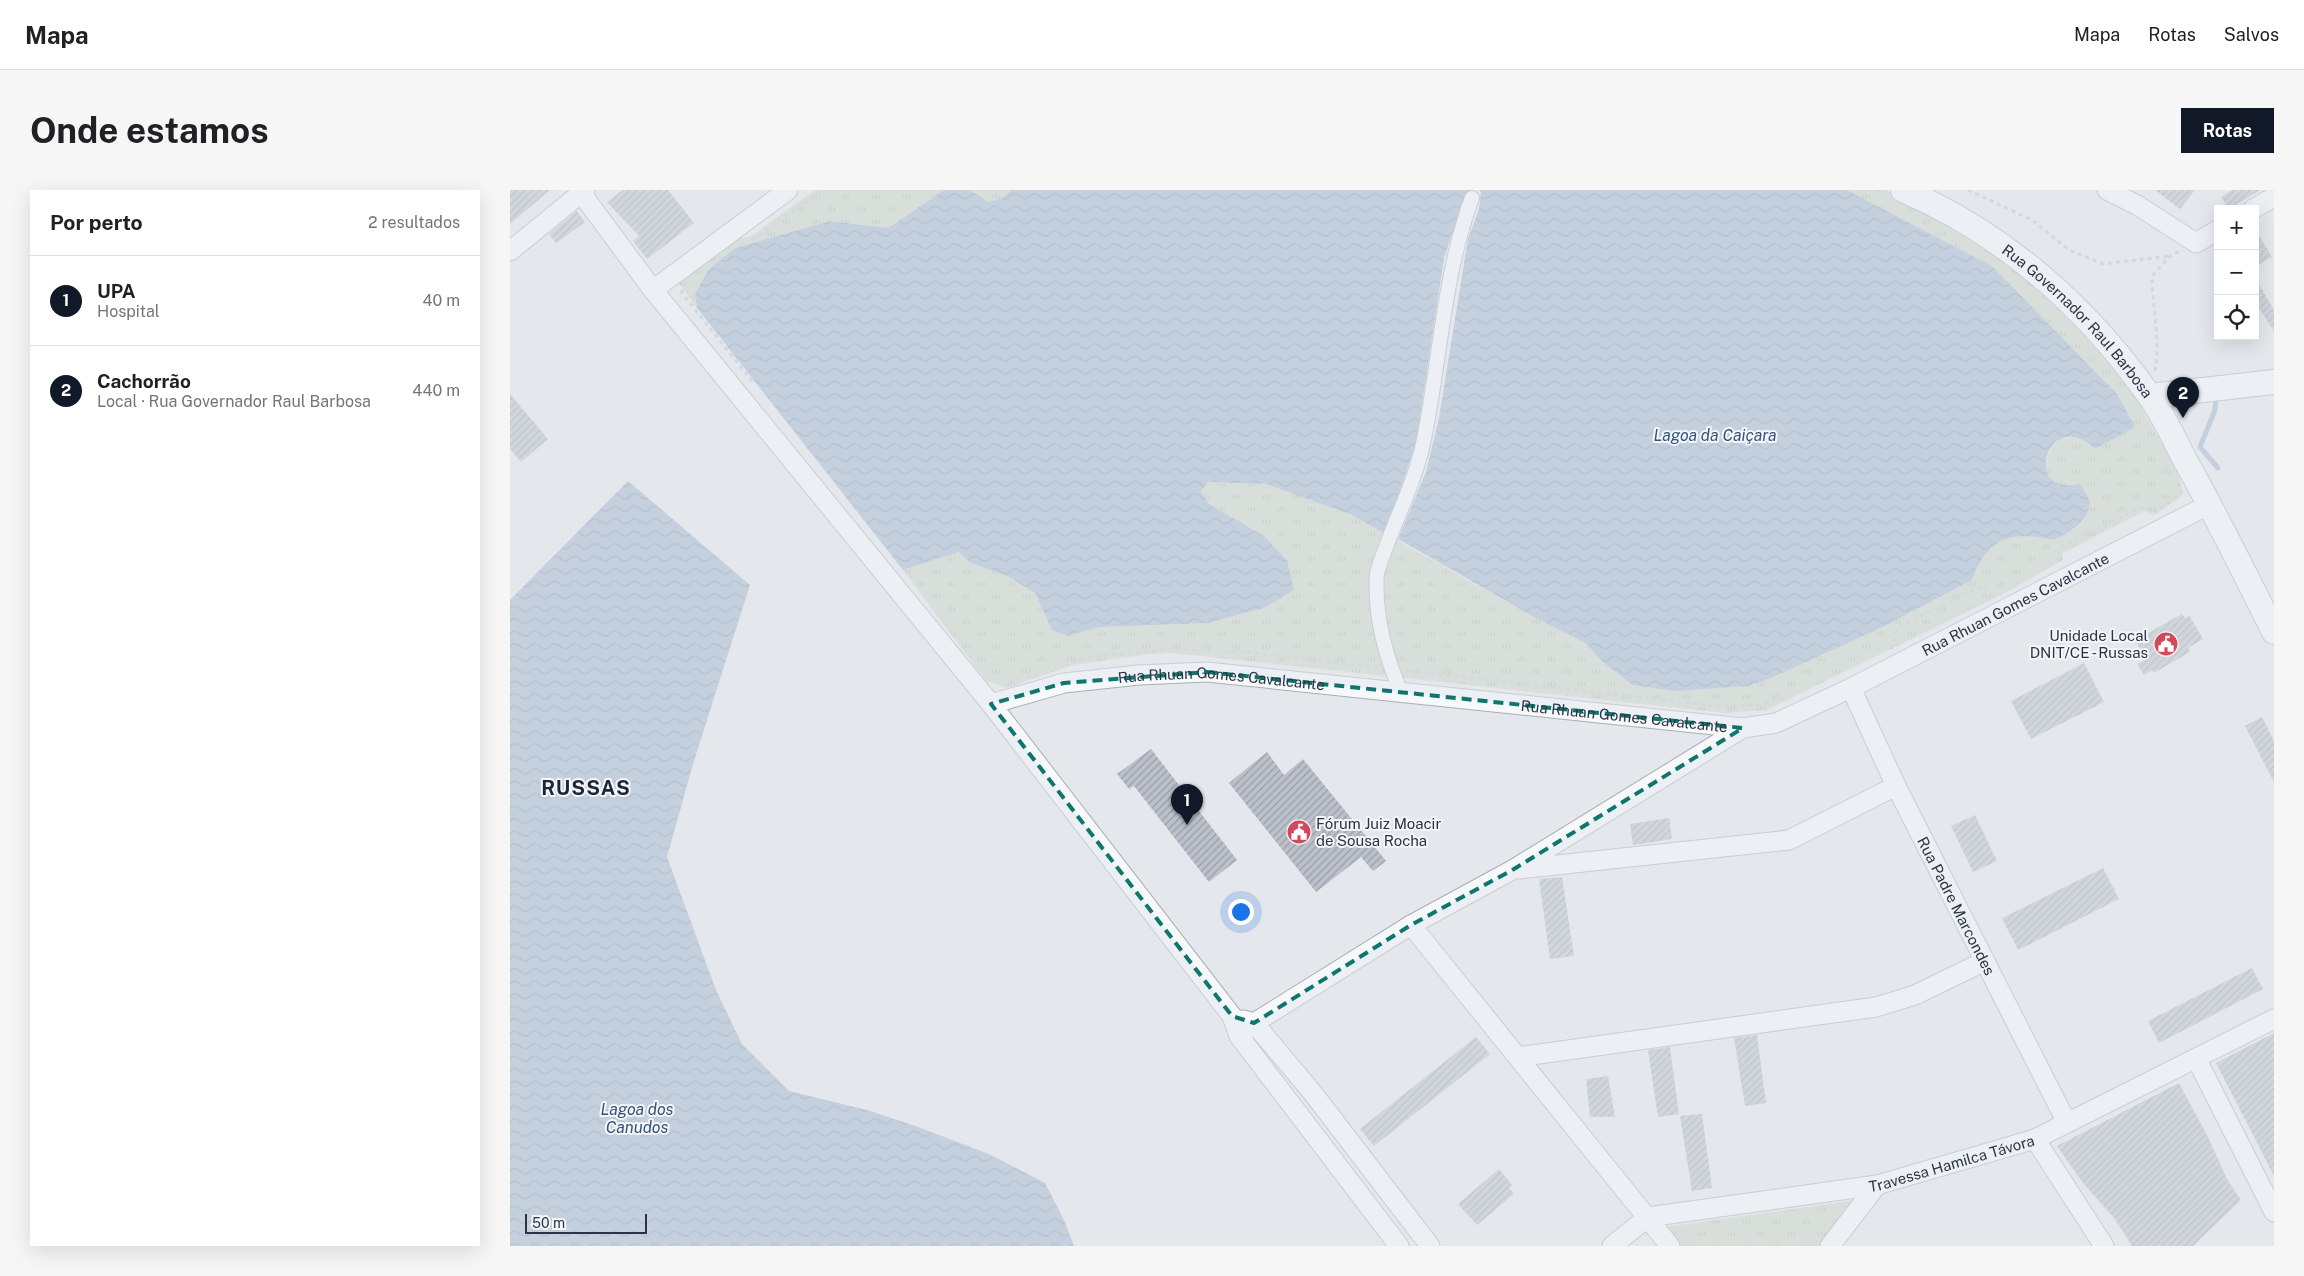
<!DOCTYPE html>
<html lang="pt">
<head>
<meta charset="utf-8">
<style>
  :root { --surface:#fff; --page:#f6f6f6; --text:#202124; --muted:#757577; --line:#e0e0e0; --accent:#111827 }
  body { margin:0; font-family:"Public Sans",sans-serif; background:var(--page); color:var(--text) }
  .controls { position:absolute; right:15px; top:15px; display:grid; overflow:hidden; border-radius:0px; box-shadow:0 5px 20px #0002 }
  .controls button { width:45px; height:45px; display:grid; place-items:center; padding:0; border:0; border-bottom:1px solid var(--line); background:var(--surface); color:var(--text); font:25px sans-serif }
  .scale { position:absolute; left:15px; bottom:12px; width:122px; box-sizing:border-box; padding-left:5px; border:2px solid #2b3445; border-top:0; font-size:14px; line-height:18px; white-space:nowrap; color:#2b3445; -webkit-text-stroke:4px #f4f6f9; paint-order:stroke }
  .you { position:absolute; left:730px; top:721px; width:18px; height:18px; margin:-12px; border:4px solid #fff; border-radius:50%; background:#1a73e8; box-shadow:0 0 0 8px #1a73e833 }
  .badge { display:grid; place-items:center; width:32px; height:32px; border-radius:50%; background:var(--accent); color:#fff; font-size:16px; font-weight:700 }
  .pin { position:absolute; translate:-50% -41px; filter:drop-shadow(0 1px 2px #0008) }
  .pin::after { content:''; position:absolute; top:26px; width:18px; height:15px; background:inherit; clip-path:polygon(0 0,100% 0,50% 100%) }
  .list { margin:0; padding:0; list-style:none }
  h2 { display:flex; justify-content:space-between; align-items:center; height:65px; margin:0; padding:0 20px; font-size:21px }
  h2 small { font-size:16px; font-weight:400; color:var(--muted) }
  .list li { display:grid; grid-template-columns:32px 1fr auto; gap:15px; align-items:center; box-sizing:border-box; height:90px; padding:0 20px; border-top:1px solid var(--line) }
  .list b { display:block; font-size:19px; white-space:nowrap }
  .list p { margin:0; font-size:16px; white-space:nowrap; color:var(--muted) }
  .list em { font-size:16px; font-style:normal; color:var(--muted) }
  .icon { flex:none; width:28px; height:28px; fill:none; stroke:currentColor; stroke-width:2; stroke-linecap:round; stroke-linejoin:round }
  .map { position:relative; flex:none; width:1764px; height:1056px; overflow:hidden; border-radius:0px }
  header { display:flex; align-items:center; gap:30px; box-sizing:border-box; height:70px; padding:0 25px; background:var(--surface); border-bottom:1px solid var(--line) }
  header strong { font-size:24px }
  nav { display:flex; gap:28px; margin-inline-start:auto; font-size:18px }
  .intro { display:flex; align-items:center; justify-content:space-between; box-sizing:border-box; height:120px; padding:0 30px }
  h1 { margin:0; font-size:35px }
  .button { padding:12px 22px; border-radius:0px; background:var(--accent); color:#fff; font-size:18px; font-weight:700 }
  main { display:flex; gap:30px; padding:0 30px }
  aside { flex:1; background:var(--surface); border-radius:0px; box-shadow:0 5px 20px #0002 }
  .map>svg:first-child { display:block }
</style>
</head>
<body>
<header>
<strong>Mapa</strong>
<nav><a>Mapa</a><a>Rotas</a><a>Salvos</a></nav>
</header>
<div class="intro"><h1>Onde estamos</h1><a class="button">Rotas</a></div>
<main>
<aside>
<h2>Por perto<small>2 resultados</small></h2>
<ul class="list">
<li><span class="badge">1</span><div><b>UPA</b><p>Hospital</p></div><em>40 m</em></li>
<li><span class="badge">2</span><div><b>Cachorrão</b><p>Local · Rua Governador Raul Barbosa</p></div><em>440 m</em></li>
</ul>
</aside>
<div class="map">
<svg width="1764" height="1056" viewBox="0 0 1764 1056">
  <defs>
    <pattern id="park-tufts" width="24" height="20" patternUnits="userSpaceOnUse" patternTransform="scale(1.25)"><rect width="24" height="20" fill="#c9d6c5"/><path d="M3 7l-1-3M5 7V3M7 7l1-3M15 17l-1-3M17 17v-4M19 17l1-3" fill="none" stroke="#adb8ab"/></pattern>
    <pattern id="water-waves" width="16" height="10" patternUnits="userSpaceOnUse" patternTransform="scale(1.25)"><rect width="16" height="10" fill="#9fb4cc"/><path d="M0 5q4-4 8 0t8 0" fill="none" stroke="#8293a7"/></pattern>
    <pattern id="building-hatch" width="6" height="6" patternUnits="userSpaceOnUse" patternTransform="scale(1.25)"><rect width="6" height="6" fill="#bbc0ca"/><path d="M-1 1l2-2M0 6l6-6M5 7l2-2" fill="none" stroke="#989da6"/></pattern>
  </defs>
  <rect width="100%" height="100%" fill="#e4e7ec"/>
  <path fill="url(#park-tufts)" d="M305,0H434L378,38L320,31L225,58L199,79L185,102L187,118L168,92L222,49L240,47Z
    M460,0H501L493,8L478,12Z
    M1337,0H1376L1515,84L1579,147L1624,204L1667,281L1674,304L1644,326L1635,321L1553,363V370L1493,404L1257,520L1215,523L663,463L639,464L563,475L496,498L476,491L393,380L449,362L459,372L497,386L525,403L542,440L557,446L590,437L698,433L754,418L777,370L754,346L699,314L691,301L697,292L756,294L842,325L1022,426L1075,453L1095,474L1263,487L1375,436L1462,390C1477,348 1501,340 1543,350L1568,337L1578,321L1570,294C1565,294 1559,296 1554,295C1528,291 1534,260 1550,249L1568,247L1585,259L1482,76Z
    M1346,1010L1311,1056H1171L1155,1037Z"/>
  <path fill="url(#water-waves)" d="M434,0H460L478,12L493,8L501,0H962L955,6L934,68L906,253L875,344L842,325L756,294L698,292L691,301L699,314L754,346L777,370L784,400L754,418L698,433L590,437L557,446L542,440L525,403L497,386L459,372L449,362L393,380L187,118L185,103L199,79L225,58L320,31L378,38Z
    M969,0H1337L1482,76L1607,204L1625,237L1585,259C1543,219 1516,289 1554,295C1559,296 1565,294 1570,294L1580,311C1577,334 1562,341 1543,350C1501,340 1477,348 1462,390L1375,436L1263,487L1239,496L1165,501L1123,495L1095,474L1075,453L1022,426L888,349L916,282L929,228L958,49L969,19L971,2Z
    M118,291L240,395L183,574L157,667L206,800L232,854L279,901L357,920L408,937L479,964L535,993L554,1030L564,1056H0V410Z"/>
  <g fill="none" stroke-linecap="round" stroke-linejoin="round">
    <path stroke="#9fb4cc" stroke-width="5" d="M1706,209L1705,220L1690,257L1708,278"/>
  </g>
  <path fill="url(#building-hatch)" d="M0,0H40L0,34Z
    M113,0H158L184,33L137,69L123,51L129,46L97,12Z
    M1645,0H1685L1670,19Z
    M1722,0H1750L1719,19L1711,7Z
    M67,21L75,32L46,53L39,44Z
    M1745,39L1762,67L1745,77Z
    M1745,88L1764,120V141L1745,112Z
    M0,204L38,249L11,272L0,259Z
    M1672,424L1675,428L1679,425L1693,449L1678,458L1680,462L1644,483L1642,480L1634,485L1627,474L1636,469L1625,450Z
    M1574,473L1594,512L1521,549L1501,511Z
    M1752,527L1764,551V592L1735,536Z
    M641,559L727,670L699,692L624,596L619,599L607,584Z
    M757,562L774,585L793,569L876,671L863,681L851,667L806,702L719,593Z
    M1465,625L1487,671L1463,682L1441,636Z
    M1159,628L1162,649L1123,655L1120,634Z
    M1593,678L1609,709L1508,760L1492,728Z
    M1052,687L1064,766L1040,769L1029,689Z
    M1742,778L1753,799L1649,853L1638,831Z
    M1764,843V986L1706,873Z
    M1247,845L1256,913L1235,916L1224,848Z
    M966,847L980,864L864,956L850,939Z
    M1160,857L1169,924L1148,927L1138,860Z
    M1098,886L1105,927H1080L1076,889Z
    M1669,893L1698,947L1717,989L1731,1010L1683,1056H1622L1605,1029L1573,993L1547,956Z
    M1192,924L1202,998L1182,1001L1170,926Z
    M989,979L1002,995L999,998L1004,1004L967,1035L948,1014Z"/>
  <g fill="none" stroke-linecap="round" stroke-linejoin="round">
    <defs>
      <path id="pedestrian" d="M891,502C875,465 864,424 867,383C880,339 903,299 913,254C930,173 933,86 962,8"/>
      <g id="minor">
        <path d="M69,0L143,100L481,514L722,826L729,846L889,1056"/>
        <path d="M1597,0L1627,15L1686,53L1708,40"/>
        <path d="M1743,19L1764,7"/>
        <path d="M0,61L75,0"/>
        <path d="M143,100L278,0"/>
        <path id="s1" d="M1341,498L1386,596L1557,933"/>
        <path id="s2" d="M481,514L554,493L629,485L697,482L1233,538L1266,533L1341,498L1700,314"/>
        <path d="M1009,679L1279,650L1386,596"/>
        <path d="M901,735L1160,1056"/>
        <path d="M733,830L744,833L802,902L920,1056"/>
        <path d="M729,846L744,833L901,735L1004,679L1233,538"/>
        <path d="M1008,867L1366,817L1405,805L1475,771"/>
        <path d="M1687,870L1764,1022"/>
        <path d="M1525,949L1594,1056"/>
        <path id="s3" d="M1102,1056L1138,1027L1367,995L1525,949L1764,829"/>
        <path d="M1320,1056L1367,995"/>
      </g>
      <g id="tertiary">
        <path id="s4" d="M1393,0C1493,43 1576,116 1639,205C1653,224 1663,247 1674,268C1706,325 1735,384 1764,442"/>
        <path d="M1640,206L1764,192"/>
      </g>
    </defs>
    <use href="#pedestrian" stroke="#a9aeb7" stroke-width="16"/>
    <use href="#minor" stroke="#a9aeb7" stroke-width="21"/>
    <use href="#tertiary" stroke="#a9aeb7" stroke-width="26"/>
    <path stroke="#c2c5cb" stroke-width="3" stroke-dasharray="4 4" stroke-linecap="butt" d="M1366,0L1375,4
      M1458,0L1522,30L1559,60L1594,74L1660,66
      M242,50L313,0
      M172,100V103L242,191
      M1645,181C1651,150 1642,118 1642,86L1660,66L1670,61
      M1549,372V358L1634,316L1645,322L1668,306L1670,302
      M1381,459L1387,438L1472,396L1483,405
      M555,475L577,467L664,459L734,462L868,478
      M897,481L1209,516L1245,515L1275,508"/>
    <use href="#pedestrian" stroke="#f7f8fa" stroke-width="14"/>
    <use href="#minor" stroke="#f7f8fa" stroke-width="19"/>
    <use href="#tertiary" stroke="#f7f8fa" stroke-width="24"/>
  </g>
  <path d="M0 0H1764V1056H0ZM697,482L1233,538L1004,679L901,735L744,833L722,826L481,514L554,493Z" fill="#e4e7ec" fill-opacity=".55" fill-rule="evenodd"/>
  <path fill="none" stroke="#0f766e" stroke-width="4" stroke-dasharray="10 6" stroke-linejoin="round" d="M697,482L1233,538L1004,679L901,735L744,833L722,826L481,514L554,493Z"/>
  <defs>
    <symbol id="civic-disc" viewBox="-11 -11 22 22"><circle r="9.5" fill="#d1495b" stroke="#f4f6f9"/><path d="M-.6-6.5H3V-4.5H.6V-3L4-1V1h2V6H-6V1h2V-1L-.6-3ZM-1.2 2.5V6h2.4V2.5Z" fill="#fff"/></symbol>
  </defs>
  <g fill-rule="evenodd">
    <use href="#civic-disc" x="1642" y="440" width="28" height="28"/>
    <use href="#civic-disc" x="775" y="628" width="28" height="28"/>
  </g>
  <g text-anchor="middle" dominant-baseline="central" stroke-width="4" stroke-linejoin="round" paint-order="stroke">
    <g font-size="15" fill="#2b3445" stroke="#f4f6f9">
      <text stroke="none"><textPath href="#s4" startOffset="221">Rua Governador Raul Barbosa</textPath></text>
      <text stroke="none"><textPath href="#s2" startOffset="1059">Rua Rhuan Gomes Cavalcante</textPath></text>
      <text stroke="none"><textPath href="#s2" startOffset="234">Rua Rhuan Gomes Cavalcante</textPath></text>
      <text stroke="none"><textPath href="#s2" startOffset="639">Rua Rhuan Gomes Cavalcante</textPath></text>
      <text stroke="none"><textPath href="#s1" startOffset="242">Rua Padre Marcondes</textPath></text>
      <text stroke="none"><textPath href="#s3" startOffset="355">Travessa Hamilca Távora</textPath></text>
    </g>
    <g font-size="15" fill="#2b3445" stroke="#f4f6f9" text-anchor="end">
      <text x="1638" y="445">Unidade Local<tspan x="1638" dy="17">DNIT/CE - Russas</tspan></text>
      <text x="806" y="633" text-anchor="start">Fórum Juiz Moacir<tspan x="806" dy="17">de Sousa Rocha</tspan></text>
    </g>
    <g font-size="16" font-style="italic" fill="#34527a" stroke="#f4f6f9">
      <text x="1205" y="245">Lagoa da Caiçara</text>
      <text x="127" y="919">Lagoa dos<tspan x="127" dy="18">Canudos</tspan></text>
    </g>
    <g font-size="20" font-weight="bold" letter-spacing="1" fill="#1d2536" stroke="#f4f6f9">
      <text x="76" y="598">RUSSAS</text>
    </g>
  </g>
</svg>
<div class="controls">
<button>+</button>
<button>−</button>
<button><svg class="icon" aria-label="locate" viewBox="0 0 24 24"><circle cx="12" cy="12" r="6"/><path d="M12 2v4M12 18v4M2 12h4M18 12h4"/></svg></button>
</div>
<div class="scale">50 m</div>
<div class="you"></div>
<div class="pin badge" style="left:677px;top:635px">1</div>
<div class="pin badge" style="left:1673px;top:228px">2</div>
</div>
</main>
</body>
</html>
